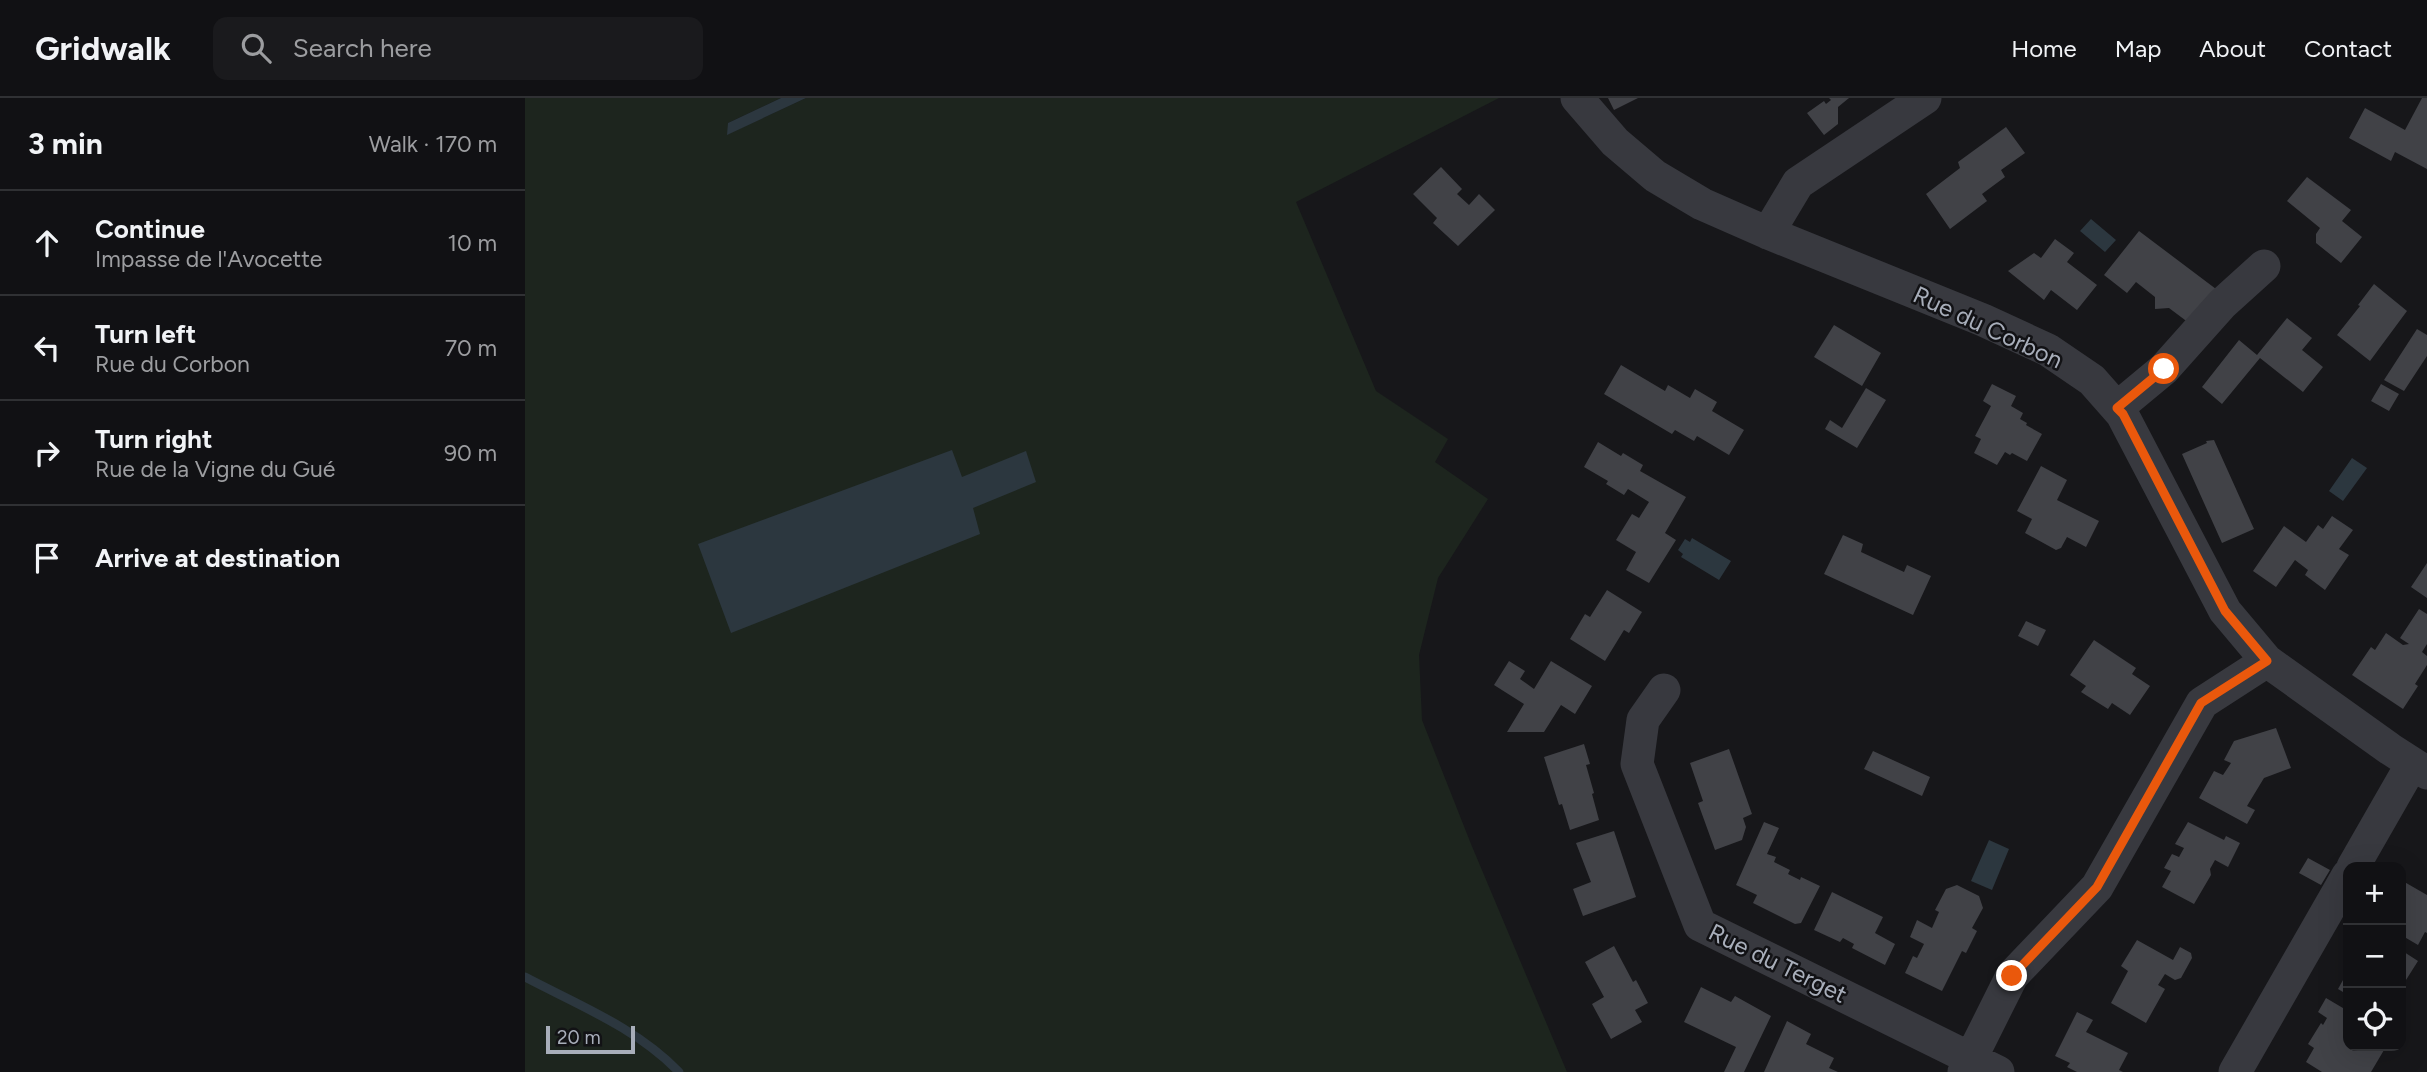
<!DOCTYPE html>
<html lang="en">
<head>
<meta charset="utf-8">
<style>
  :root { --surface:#111114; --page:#1a1a1d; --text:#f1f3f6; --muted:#9c9da0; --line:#303134 }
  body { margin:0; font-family:Figtree,sans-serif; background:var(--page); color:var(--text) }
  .controls { position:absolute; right:21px; bottom:21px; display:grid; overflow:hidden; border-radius:14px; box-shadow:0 7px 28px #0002 }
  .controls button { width:63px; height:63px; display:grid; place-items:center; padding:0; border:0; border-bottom:2px solid var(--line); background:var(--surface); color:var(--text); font:35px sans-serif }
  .scale { position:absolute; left:21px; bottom:18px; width:89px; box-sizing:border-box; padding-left:7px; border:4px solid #a8aeba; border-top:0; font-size:19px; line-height:24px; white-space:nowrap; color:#a8aeba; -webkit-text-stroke:5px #121215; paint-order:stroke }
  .stop { position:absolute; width:21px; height:21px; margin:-16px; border:5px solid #ea580c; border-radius:50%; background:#fff }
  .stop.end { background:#ea580c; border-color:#fff; box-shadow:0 2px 7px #0008 }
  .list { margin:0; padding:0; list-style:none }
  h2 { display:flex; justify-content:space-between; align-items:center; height:91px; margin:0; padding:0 28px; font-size:30px }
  h2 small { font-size:23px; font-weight:400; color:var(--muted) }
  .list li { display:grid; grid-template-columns:46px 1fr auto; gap:21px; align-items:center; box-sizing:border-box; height:105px; padding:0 28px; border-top:2px solid var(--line) }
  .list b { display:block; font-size:26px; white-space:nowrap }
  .list p { margin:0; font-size:23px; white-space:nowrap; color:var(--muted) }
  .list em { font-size:23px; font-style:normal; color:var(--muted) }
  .icon { flex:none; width:38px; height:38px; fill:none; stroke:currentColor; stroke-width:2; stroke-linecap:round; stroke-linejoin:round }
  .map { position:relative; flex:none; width:1902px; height:974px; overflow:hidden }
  header { display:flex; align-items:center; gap:42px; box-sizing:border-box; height:98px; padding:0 35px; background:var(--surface); border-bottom:2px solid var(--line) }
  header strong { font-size:33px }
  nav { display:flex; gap:38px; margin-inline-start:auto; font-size:24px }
  .search { width:490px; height:63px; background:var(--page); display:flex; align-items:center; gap:18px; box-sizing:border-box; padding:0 24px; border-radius:14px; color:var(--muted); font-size:26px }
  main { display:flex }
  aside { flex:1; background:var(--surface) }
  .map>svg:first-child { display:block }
</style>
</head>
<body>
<header>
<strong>Gridwalk</strong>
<div class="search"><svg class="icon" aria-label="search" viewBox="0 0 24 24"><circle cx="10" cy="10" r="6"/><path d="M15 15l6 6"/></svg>Search here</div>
<nav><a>Home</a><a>Map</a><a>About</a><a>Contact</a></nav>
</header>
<main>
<aside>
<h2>3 min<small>Walk · 170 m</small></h2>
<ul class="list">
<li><svg class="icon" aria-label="ahead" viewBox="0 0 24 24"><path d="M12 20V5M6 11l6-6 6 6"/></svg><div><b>Continue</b><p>Impasse de l'Avocette</p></div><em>10 m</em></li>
<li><svg class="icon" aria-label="left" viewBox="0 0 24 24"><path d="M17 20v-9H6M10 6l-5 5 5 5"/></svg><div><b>Turn left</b><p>Rue du Corbon</p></div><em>70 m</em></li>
<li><svg class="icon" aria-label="right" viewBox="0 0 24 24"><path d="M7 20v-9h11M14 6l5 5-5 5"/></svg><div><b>Turn right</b><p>Rue de la Vigne du Gué</p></div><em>90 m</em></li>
<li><svg class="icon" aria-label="arrive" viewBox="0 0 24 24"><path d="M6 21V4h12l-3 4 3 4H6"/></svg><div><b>Arrive at destination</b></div></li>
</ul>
</aside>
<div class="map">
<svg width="1902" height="974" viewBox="0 0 1902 974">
  <rect width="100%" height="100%" fill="#17171a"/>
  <path fill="#1d251e" d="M0,0H256L203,25V36L281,0H974L771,104L851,293L923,341L910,364L963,401L913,480L894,557L897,622L946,746L1042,974H0Z"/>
  <path fill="#2c373f" d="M256,0H281L202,37L203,25Z
    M1566,121L1591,142L1580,154L1555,133Z
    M427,352L437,379L501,353L511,384L448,410L455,436L206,535L173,446Z
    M1827,360L1842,370L1818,403L1804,393Z
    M1167,440L1206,463L1194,482L1156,459L1158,456L1153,452L1160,441L1165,444Z
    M1464,742L1484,751L1467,792L1446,783Z"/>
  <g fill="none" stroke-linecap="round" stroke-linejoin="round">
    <path stroke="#2c373f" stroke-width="9" d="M0,879C53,907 112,930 154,974"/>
  </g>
  <path fill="#414247" d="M1083,0H1113L1089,12Z
    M1304,0H1324L1313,9V26L1299,37L1282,15L1299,3L1301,6L1306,2Z
    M1897,0H1902V71L1870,54L1866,63L1824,40L1840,10L1880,32Z
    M1481,29L1500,55L1476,72L1480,79L1457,96L1462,103L1425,131L1401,96L1435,70L1433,64Z
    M916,69L937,91L932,96L944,107L954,96L970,112L933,148L908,125L912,120L888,96Z
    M1782,79L1826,112L1817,123L1837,139L1816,165L1791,145V136L1795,130L1762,103Z
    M1614,133L1691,191L1664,225L1644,210L1630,211V199L1611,184L1602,195L1579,177Z
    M1530,141L1549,155L1542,164L1572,187L1552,212L1526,192L1519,202L1483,173L1509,155L1516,160Z
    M1849,186L1882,213L1845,263L1812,237L1835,208L1833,207Z
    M1762,220L1787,240L1777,252L1798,269L1778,294L1735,260L1697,306L1677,289L1714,242L1732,257Z
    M1309,227L1356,255L1337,288L1289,259Z
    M1892,231L1902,237V258L1879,293L1859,282Z
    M1096,267L1140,293L1143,287L1165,300L1170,291L1192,304L1187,313L1219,332L1204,357L1172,338L1169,343L1150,332L1147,336L1079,296Z
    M1467,286L1491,298L1486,308L1498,315L1495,321L1502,325L1501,327L1517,336L1502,363L1487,355L1485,357L1480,354L1472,367L1449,355L1456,341L1450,338L1466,308L1458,303Z
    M1856,286L1874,296L1864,313L1846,303Z
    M1341,290L1361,302L1332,350L1300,331L1305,322L1317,330Z
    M1689,342L1729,431L1697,445L1657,356L1682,345L1681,343Z
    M1073,344L1096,358L1098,355L1118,367L1115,373L1161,399L1140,435L1151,442L1124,485L1101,472L1111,454L1091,442L1107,416L1114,420L1124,404L1103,391L1099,397L1081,386L1083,383L1059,369Z
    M1516,368L1542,382L1532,402L1574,423L1561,449L1542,439L1536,450L1531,452L1500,435L1507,421L1492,413Z
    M1807,418L1828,432L1814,451L1824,457L1800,492L1780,477L1783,472L1770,462L1751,489L1728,473L1759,428L1781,444L1793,427L1798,431Z
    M1318,437L1338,446L1336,454L1379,474L1382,467L1406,478L1388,517L1299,476Z
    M1902,465V500L1886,489Z
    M1082,492L1117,514L1104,535L1099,532L1080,563L1045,541L1060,516L1065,519Z
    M1894,511L1902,516V546L1897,554L1902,558V567L1890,586L1893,588L1878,611L1827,577L1846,549L1850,552L1861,535L1878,547L1884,546L1875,540Z
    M1501,523L1521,532L1513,548L1493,538Z
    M1569,542L1611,570L1607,576L1625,588L1605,617L1587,605L1583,611L1556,594L1561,588L1545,577Z
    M984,563L1000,573L995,581L1009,591L1026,563L1067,588L1050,616L1036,607L1019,634H982L999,606L969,587Z
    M1751,630L1766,670L1739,680L1722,708L1730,712L1722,726L1674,700L1689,673L1698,677L1706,665L1699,662L1709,643Z
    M1059,646L1065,666L1061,667L1069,695L1067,696L1074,722L1045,732L1037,706L1034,707L1019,659Z
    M1204,651L1227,716L1218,720L1221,729L1217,742L1190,752L1173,705L1178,703L1165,665Z
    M1348,653L1405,679L1397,698L1339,671Z
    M1239,724L1254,730L1242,756L1251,759L1249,764L1265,772L1263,776L1275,782L1276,779L1295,788L1276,825L1270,826L1228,805L1232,797L1211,787Z
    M1663,724L1699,742L1701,738L1715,745L1703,769L1690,762L1685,771L1686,777L1669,806L1637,789L1646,773L1639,770L1647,756L1654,759L1659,750L1650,746Z
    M1089,733L1111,799L1058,818L1048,791L1066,784L1051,745Z
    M1783,760L1805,772L1796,787L1774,775Z
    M1876,782L1902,797V835L1900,834L1893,847L1876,837Z
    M1432,787L1454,798L1458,810L1447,830L1452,833L1441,855L1437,853L1417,893L1380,875L1388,858L1392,860L1399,846L1385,839L1392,822L1407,830L1414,814L1410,812L1421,791Z
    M1307,794L1358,819L1350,835L1370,846L1360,867L1327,850L1329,846L1318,840L1315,844L1289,832Z
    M1612,842L1648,862L1655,849L1666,855L1667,860L1656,880L1650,882L1640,876L1633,887L1640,891L1621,925L1586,905L1603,873L1596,868Z
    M1089,848L1108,884L1111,882L1123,905L1110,912L1117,924L1086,941L1067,906L1079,899L1060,864Z
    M1876,852L1893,863L1881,882L1876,879Z
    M1823,873V897L1813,891Z
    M1176,889L1206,904L1210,898L1246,918L1219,974H1199L1211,949L1159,924Z
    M1801,900L1823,913V948H1852L1859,952L1846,974H1797L1781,964L1789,950L1783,946L1796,925L1798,927L1802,920L1793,914Z
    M1552,914L1568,922L1561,934L1603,955L1594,972L1598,974H1552L1542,969L1545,965L1530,958Z
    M1262,923L1286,936L1281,946L1309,960L1304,970L1313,974H1239Z"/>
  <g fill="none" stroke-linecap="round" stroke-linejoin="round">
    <path stroke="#38393f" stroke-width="33" d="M1052,0L1090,44L1130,78L1177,106L1243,135L1458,222L1523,252L1567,282L1597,316L1700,513L1742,563L1865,651L1902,675
      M1243,135L1273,85L1400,0
      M1592,310L1639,271L1697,206L1739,168
      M1139,592L1118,622L1112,666L1175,827L1473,974
      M1828,769L1887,666
      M1439,974L1487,878L1572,789L1677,605L1742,563
      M1710,974L1823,777"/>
  </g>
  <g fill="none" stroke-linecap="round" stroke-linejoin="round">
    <path stroke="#ea580c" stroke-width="9" d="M1487,878L1572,789L1676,605L1742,563L1700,513L1598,316L1592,310L1639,271"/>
  </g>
  <g text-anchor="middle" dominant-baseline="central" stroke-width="5" stroke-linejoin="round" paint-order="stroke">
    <g font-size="24" fill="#a8aeba" stroke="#121215">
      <text transform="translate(1463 229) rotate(25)">Rue du Corbon</text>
      <text transform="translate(1253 865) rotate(26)">Rue du Terget</text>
    </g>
  </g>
</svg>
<div class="controls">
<button>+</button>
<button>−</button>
<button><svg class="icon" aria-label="locate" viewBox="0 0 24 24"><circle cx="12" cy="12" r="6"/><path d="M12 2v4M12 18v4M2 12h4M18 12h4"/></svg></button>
</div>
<div class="scale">20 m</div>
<div class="stop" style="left:1639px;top:271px"></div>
<div class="stop end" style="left:1487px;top:878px"></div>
</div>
</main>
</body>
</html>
